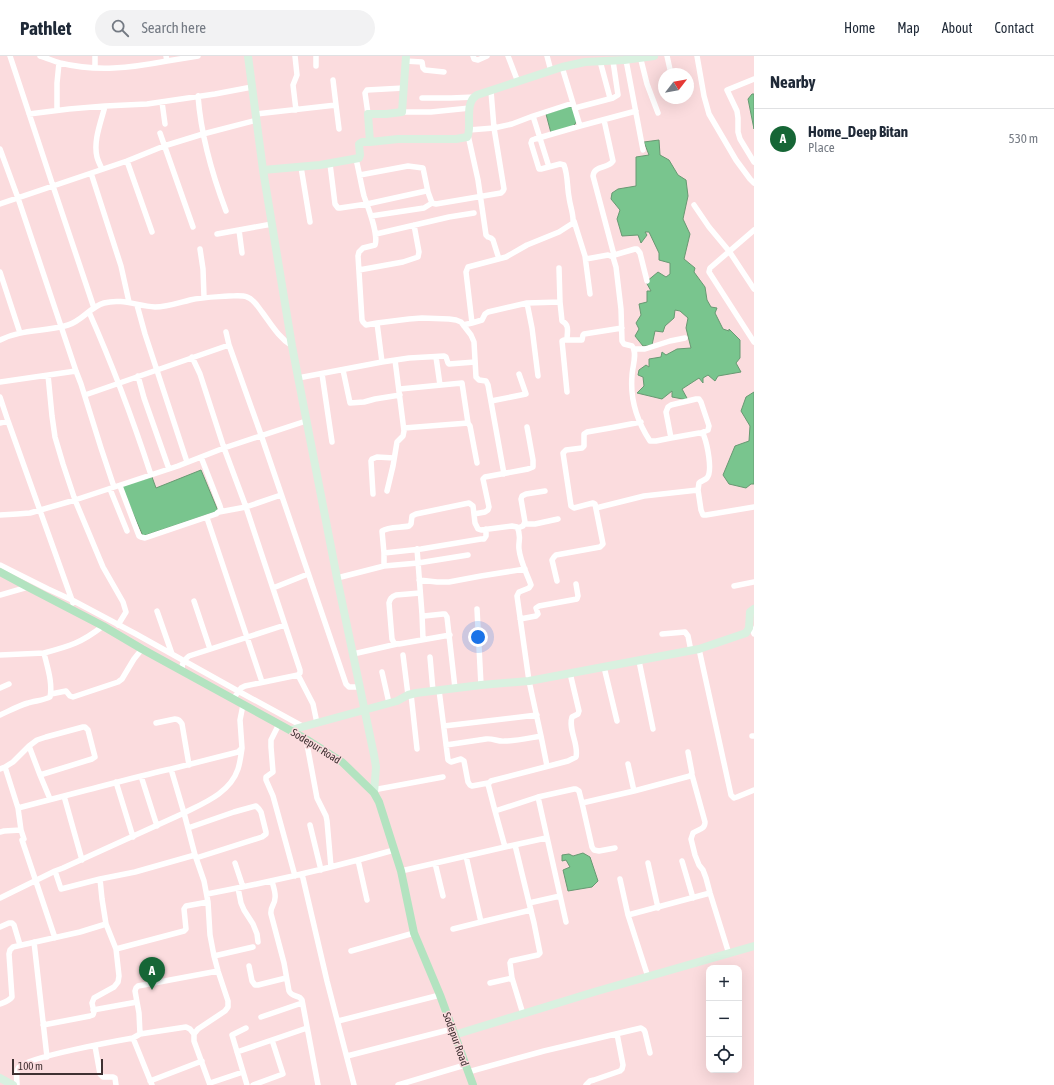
<!DOCTYPE html>
<html lang="en">
<head>
<meta charset="utf-8">
<style>
  :root { --surface:#fff; --page:#f2f2f3; --text:#1f2937; --muted:#747a83; --line:#e0e1e3; --accent:#166636 }
  body { margin:0; font-family:"Asap Condensed",sans-serif; background:var(--page); color:var(--text) }
  .controls { position:absolute; right:12px; bottom:12px; display:grid; overflow:hidden; border-radius:8px; box-shadow:0 4px 16px #0002 }
  .controls button { width:36px; height:36px; display:grid; place-items:center; padding:0; border:0; border-bottom:1px solid var(--line); background:var(--surface); color:var(--text); font:20px sans-serif }
  .compass { position:absolute; left:658px; top:12px; width:36px; height:36px; border-radius:50%; background:var(--surface); box-shadow:0 4px 16px #0002; rotate:59deg }
  .scale { position:absolute; left:12px; bottom:10px; width:91px; box-sizing:border-box; padding-left:4px; border:2px solid #3f3132; border-top:0; font-size:11px; line-height:14px; white-space:nowrap; color:#3f3132; -webkit-text-stroke:3px #fbdcde; paint-order:stroke }
  .you { position:absolute; left:478px; top:581px; width:14px; height:14px; margin:-10px; border:3px solid #fff; border-radius:50%; background:#1a73e8; box-shadow:0 0 0 6px #1a73e833 }
  .badge { display:grid; place-items:center; width:26px; height:26px; border-radius:50%; background:var(--accent); color:#fff; font-size:13px; font-weight:700 }
  .pin { position:absolute; translate:-50% -33px; filter:drop-shadow(0 1px 2px #0008) }
  .pin::after { content:''; position:absolute; top:21px; width:14px; height:12px; background:inherit; clip-path:polygon(0 0,100% 0,50% 100%) }
  .list { margin:0; padding:0; list-style:none }
  h2 { display:flex; justify-content:space-between; align-items:center; height:52px; margin:0; padding:0 16px; font-size:17px }
  h2 small { font-size:13px; font-weight:400; color:var(--muted) }
  .list li { display:grid; grid-template-columns:26px 1fr auto; gap:12px; align-items:center; box-sizing:border-box; height:60px; padding:0 16px; border-top:1px solid var(--line) }
  .list b { display:block; font-size:15px; white-space:nowrap }
  .list p { margin:0; font-size:13px; white-space:nowrap; color:var(--muted) }
  .list em { font-size:13px; font-style:normal; color:var(--muted) }
  .icon { flex:none; width:22px; height:22px; fill:none; stroke:currentColor; stroke-width:2; stroke-linecap:round; stroke-linejoin:round }
  .map { position:relative; flex:none; width:754px; height:1029px; overflow:hidden }
  header { display:flex; align-items:center; gap:24px; box-sizing:border-box; height:56px; padding:0 20px; background:var(--surface); border-bottom:1px solid var(--line) }
  header strong { font-size:19px }
  nav { display:flex; gap:22px; margin-inline-start:auto; font-size:14px }
  .search { width:280px; height:36px; background:var(--page); display:flex; align-items:center; gap:10px; box-sizing:border-box; padding:0 14px; border-radius:22px; color:var(--muted); font-size:15px }
  main { display:flex }
  aside { flex:1; background:var(--surface) }
  .map>svg:first-child { display:block }
</style>
</head>
<body>
<header>
<strong>Pathlet</strong>
<div class="search"><svg class="icon" aria-label="search" viewBox="0 0 24 24"><circle cx="10" cy="10" r="6"/><path d="M15 15l6 6"/></svg>Search here</div>
<nav><a>Home</a><a>Map</a><a>About</a><a>Contact</a></nav>
</header>
<main>
<div class="map">
<svg width="754" height="1029" viewBox="0 0 754 1029">
  <rect width="100%" height="100%" fill="#fbdcde"/>
  <path fill="#79c58e" stroke="#689972" d="M752,38H754V73L748,43Z
    M569,50L574,53L577,65L573,71L551,77L546,58Z
    M659,84L660,99L669,104L678,119L686,124L688,140L683,163L690,178L684,203L695,212L694,216L705,231L707,244L711,251L717,252L715,257L723,273L729,275V273L740,284V302L736,307L741,316L718,320L715,325L708,319L703,322V327L699,322L682,333L688,344L672,341V335L662,343L637,337L644,330L643,321L638,319L639,314L646,309L649,311V303L661,301L662,296L666,299L677,293L691,292L686,272L688,262L680,255L675,254L674,262L665,270L663,276L655,275L652,289L643,290L635,280L639,273L636,267L641,259L639,248L647,246V235H651L646,226L658,216L666,221L670,218V207L659,204V197L649,176H645L647,179L641,187L638,179L622,180L617,163L620,154L611,143L612,137L618,133L636,130V101L649,99L644,86Z
    M754,336V428H751L746,432L729,428L723,419L735,390L749,385L750,370L741,355L746,341Z
    M201,414L218,455L143,480L121,430L152,421L156,432Z
    M583,797L590,801L598,825L592,831L568,835L563,814L570,811L566,804L562,805V799L569,798L573,800Z"/>
  <g fill="none" stroke-linecap="round" stroke-linejoin="round">
    <path stroke="#fff" stroke-width="5.5" d="M10,0L53,130L94,252
      M40,0C47,2 53,5 60,7C97,16 130,12 167,5L166,0
      M295,0L297,19L293,29L296,54
      M316,0V10
      M473,0L474,3L478,4L487,0
      M508,0L518,26
      M547,0L551,15
      M640,0L647,28L658,57
      M667,0L671,18
      M697,0L704,40L709,58L736,104L750,123L754,127
      M626,4L643,94
      M167,5L198,0
      M405,5L422,6L423,12L425,14L444,16
      M600,5L610,42
      M95,12V0
      M754,23L727,34L737,55L738,62V76L740,83L754,106
      M491,35L494,72L512,68L533,60L573,47
      M198,40C201,80 212,118 226,155
      M422,42H451L475,41
      M162,46L165,68
      M336,49L339,73
      M575,52L613,42L618,39L613,5
      M57,54V27L59,7
      M402,56H431L470,52
      M29,58L69,53L105,50
      M256,58L336,49L333,24
      M368,58L365,37L367,34L404,32
      M533,60L549,111
      M604,64L613,105C608,113 594,109 593,120L614,199
      M580,70L636,55
      M160,77L193,171
      M468,79L478,124L486,179L488,181L491,182L493,184L499,203
      M0,93L18,142L76,315L81,328L101,392L114,431
      M127,105L152,176
      M330,108L335,148L338,152H340L367,148L426,135L428,136L432,147L436,148L501,137L503,135L504,133L494,72L469,74
      M301,111L310,166
      M102,113C100,109 98,105 97,101C93,85 101,66 105,50L147,48L215,38L252,31
      M91,117L121,210L129,246
      M360,119L408,110L423,112L428,136
      M0,148L127,105L164,90L203,78L257,64
      M694,149L709,171L729,195L754,233
      M371,160L424,152L432,147
      M574,165L585,200L590,238
      M239,174L242,197
      M754,174L710,212L709,216L754,286
      M217,178L272,168
      M376,178L449,161L474,157
      M200,193L203,213L204,241
      M611,200L635,193H637L640,197L647,225
      M586,203L608,199L613,201L616,211L621,253L622,285L624,288L632,290C638,297 632,311 632,320C630,343 637,365 650,385H656L671,382L699,377L703,378L704,380C707,388 713,415 707,422C705,424 701,425 699,427L698,434
      M359,214L403,206L418,201L419,196L414,169
      M0,216L20,277
      M560,246L562,265C570,269 567,276 567,284
      M527,247L532,272L538,320
      M137,249L145,278L187,406
      M89,256C113,310 133,364 151,419
      M377,267L409,263L422,262L449,263L456,264L461,266L471,279L474,286L476,321L479,324L486,325L488,329L504,418
      M472,267L482,264L485,258L488,256L527,247L560,246L559,212
      M463,269L472,267L466,216L468,211L506,201L527,189L559,176L573,167C574,159 570,150 569,141C567,131 568,119 564,109L560,108L541,113H539L531,87L532,84L535,83L580,70L562,11
      M226,276L229,289L259,373L346,628L349,631H360
      M0,284C21,273 45,276 68,269C82,265 90,251 104,247C122,242 137,250 155,251C167,251 178,247 190,244C203,241 216,241 229,240C235,240 242,239 247,241C254,243 258,251 262,256C271,268 279,282 292,290
      M634,293H645L670,285L685,282
      M192,301L200,318L224,392L246,451L300,614V617L298,619L245,630L241,632L233,643
      M436,301L440,329
      M382,306L409,302L444,300L446,301L448,307L449,308L475,306
      M343,314L350,347L364,346L375,343L400,339
      M322,318L332,386
      M48,319L52,360L55,381L63,408L75,444L103,511L123,546L126,556L118,569
      M138,320L144,342L169,413
      M298,322L382,306L377,267L366,269L363,266L362,264L358,200L359,196L363,192L375,189C379,178 368,152 364,140C361,128 359,115 356,103
      M0,326L76,315
      M400,333L462,327L468,367
      M567,336L562,285L564,284H582L583,279L584,278L622,272
      M85,339L229,289
      M0,341L8,365
      M491,345L526,338L519,318
      M0,367L8,365L73,547
      M404,372L468,367L470,370L477,407
      M671,382L666,356L668,351L671,349L696,343H699L701,346L709,370L708,374L701,377
      M120,430L139,480L141,481L145,482L216,458L221,454L220,450L201,401
      M110,433L127,475
      M387,435L393,410L397,386L403,380L404,375L395,304
      M373,438L371,405L372,403L377,401L394,402
      M596,452L644,440L698,434L701,454L703,459H706L754,451
      M219,456L246,451L281,439
      M474,458L485,456L488,454L489,451L483,423L485,421L528,413L533,411V404L527,371
      M0,459L17,458L30,457L75,444L178,410L224,392L306,365
      M207,462L262,626
      M525,468H535L558,463
      M518,472L523,470L525,466L521,443L522,440L526,438L545,435
      M417,493L422,558L424,560L443,558H445L447,561L455,632
      M384,497L421,493L481,483H484L486,480V473
      M0,509L48,533L72,544L136,578L238,635L304,671
      M384,510L418,507L468,499
      M337,522L384,510V497L382,475C389,470 401,472 409,470L411,468L412,460L416,458L469,447L473,450L475,467L478,473L481,474L512,470L517,471C522,480 518,485 519,493C520,505 527,518 531,529L529,532L519,536L517,540L529,625L541,680C529,682 517,685 505,685C498,686 493,682 486,683L446,689
      M419,524L437,526H449L481,520L525,513
      M557,525L552,504L554,501L556,499L600,491L603,488L595,448L593,447L574,452L571,450L563,397L566,394L582,392L584,390V378L587,376L610,372L641,366
      M734,530L754,526
      M273,532L308,518
      M420,537L396,539C391,541 390,543 389,547L392,583L394,587L399,588L450,579
      M0,539L28,531
      M194,545L210,593
      M477,553L481,629
      M157,555L172,598
      M422,558L423,583
      M520,563L536,560L538,558L536,552L539,550L577,543L578,540L576,528
      M750,569L754,578
      M662,578L685,576L688,580L691,595
      M699,593L731,739L734,742L737,741L754,734
      M353,598L397,588
      M0,599L44,597
      M403,599L408,639
      M430,601L433,635
      M639,605L653,673
      M604,611L617,665
      M182,615C182,607 183,605 189,600L285,569
      M382,616L389,647
      M298,619L313,648L317,667
      M0,632L9,628
      M439,634L448,704L451,706L461,703L464,705L468,726L470,729L472,730L488,727
      M51,638L66,635L70,640L73,641L118,626L122,623L134,603L142,593
      M411,638L417,693
      M0,659C9,655 18,650 28,647C34,645 45,644 50,641C53,627 47,610 44,597C70,590 81,587 103,570
      M156,667L175,663C179,663 180,665 182,668L189,709
      M279,668L271,684V691L273,716L266,721V724L273,740L295,820
      M444,670L537,659
      M541,680L547,710
      M752,680H754
      M306,683L317,742L326,760L327,765L331,811
      M29,690L40,719
      M628,708L634,735
      M5,711L13,706L29,690L37,684L46,681L83,671H85L88,674L95,701L92,703L40,719L50,743
      M0,713L5,711L18,752
      M692,719L705,766C705,774 698,773 693,777L691,783L695,799L699,809L703,814L706,822L710,837L729,898
      M141,720L157,770
      M116,726L133,781
      M373,734L443,721
      M64,740L82,804
      M538,741L566,866
      M582,747L592,791L594,794L599,795L615,792
      M495,755L488,728L491,725L568,705L576,701C579,688 568,674 572,661L578,658L579,655L570,617
      M310,769L321,814
      M188,772L234,756L256,750L259,753L261,756L266,776V778L262,781L196,802
      M21,774L24,783L22,784L55,882
      M0,776L4,775L21,774L18,752C41,746 64,740 87,734C115,727 143,719 171,713
      M505,791L546,782
      M358,804L367,844
      M682,805L693,842
      M235,807L243,831
      M435,807L443,840
      M648,807L658,852
      M401,815L505,791L495,755L538,741L574,733H576L579,735L582,747L634,735L690,720L692,717L688,696
      M302,818L327,925L354,1029
      M100,823L135,816L195,799
      M620,823L628,859L648,921
      M272,825C273,830 276,837 275,842C275,849 270,850 271,858L284,907L289,935C292,942 299,938 302,944L318,1029
      M238,832L241,847L244,854L253,868L257,878L258,886
      M207,838C270,826 332,812 394,794
      M0,842L55,815L63,812L184,757L171,713L238,696L242,692L240,664L243,649
      M529,847L560,840
      M628,859L710,837
      M481,866L531,854
      M106,868L116,893L184,875L186,873L184,853L186,850L208,846
      M0,871L9,867H12L14,869L20,889
      M453,873L481,866L466,800
      M34,886L47,1001
      M351,895L414,877
      M214,900L253,891
      M249,910L252,925L255,929H258L286,922
      M512,922L523,958
      M490,927L512,922L510,907L511,905L538,899L540,897L534,867L515,789
      M0,948C5,946 9,945 12,941L9,898L10,894L13,891L80,876L106,868L102,843L100,823L61,833L55,815
      M93,954L137,946
      M261,961L302,947
      M338,965L440,939
      M43,969L90,960L93,959L94,956L92,947L94,942L114,931L118,926L119,920L116,893
      M246,972L232,979L247,1029
      M140,978L186,971L190,973L194,978
      M133,982L152,1029
      M95,990L100,1018L103,1021H113L115,1022L116,1029
      M237,996L307,972
      M347,1000L452,973
      M468,1016L544,995L641,972L644,974L645,976L650,997
      M150,1025L202,1005
      M210,1027L243,1016
      M17,1029C17,1023 15,1016 19,1011C28,1001 116,985 133,982L140,978L139,957L135,935L136,932L138,930L218,915
      M210,1029L194,985V978L198,973L225,955L228,951V945L218,915L214,900L210,879L208,846L204,825L195,799L184,757C204,747 230,737 238,713C240,707 241,699 242,692
      M253,1029L283,1018L272,984
      M398,1029L465,1009
      M586,1029L590,1025L594,1024L620,1015L622,1013L623,1009L617,978"/>
    <path stroke="#d9f1e0" stroke-width="8" d="M248,0L263,114L292,290L337,522L374,699L376,711L374,737
      M370,86L398,83H456L467,81C473,73 463,47 477,39L562,11L585,6L624,4L654,0
      M263,114L320,109L359,102L360,99L359,88L362,86H370L368,58H386L402,56L406,0
      M291,674L397,645L408,639L416,637L481,629L529,625L699,593L746,577L749,572L750,556L754,553
      M454,979L594,936L754,890
      M0,1022L13,1029"/>
    <path stroke="#b3e3c0" stroke-width="8" d="M0,516L28,531L103,570L142,593L306,683L342,706L374,737L379,746L401,815L414,877L440,939L473,1029"/>
  </g>
  <g text-anchor="middle" dominant-baseline="central" stroke-width="3" stroke-linejoin="round" paint-order="stroke">
    <g font-size="11" fill="#3f3132" stroke="#fbdcde">
      <text transform="translate(316 690) rotate(32)">Sodepur Road</text>
      <text transform="translate(456 983) rotate(70)">Sodepur Road</text>
    </g>
  </g>
</svg>
<div class="controls">
<button>+</button>
<button>−</button>
<button><svg class="icon" aria-label="locate" viewBox="0 0 24 24"><circle cx="12" cy="12" r="6"/><path d="M12 2v4M12 18v4M2 12h4M18 12h4"/></svg></button>
</div>
<svg class="compass" viewBox="-18 -18 36 36"><path d="M0-13l5 13h-10z" fill="#e53935"/><path d="M0 13l5-13h-10z" fill="#747a83"/></svg>
<div class="scale">100 m</div>
<div class="you"></div>
<div class="pin badge" style="left:152px;top:934px">A</div>
</div>
<aside>
<h2>Nearby<small></small></h2>
<ul class="list">
<li><span class="badge">A</span><div><b>Home_Deep Bitan</b><p>Place</p></div><em>530 m</em></li>
</ul>
</aside>
</main>
</body>
</html>
